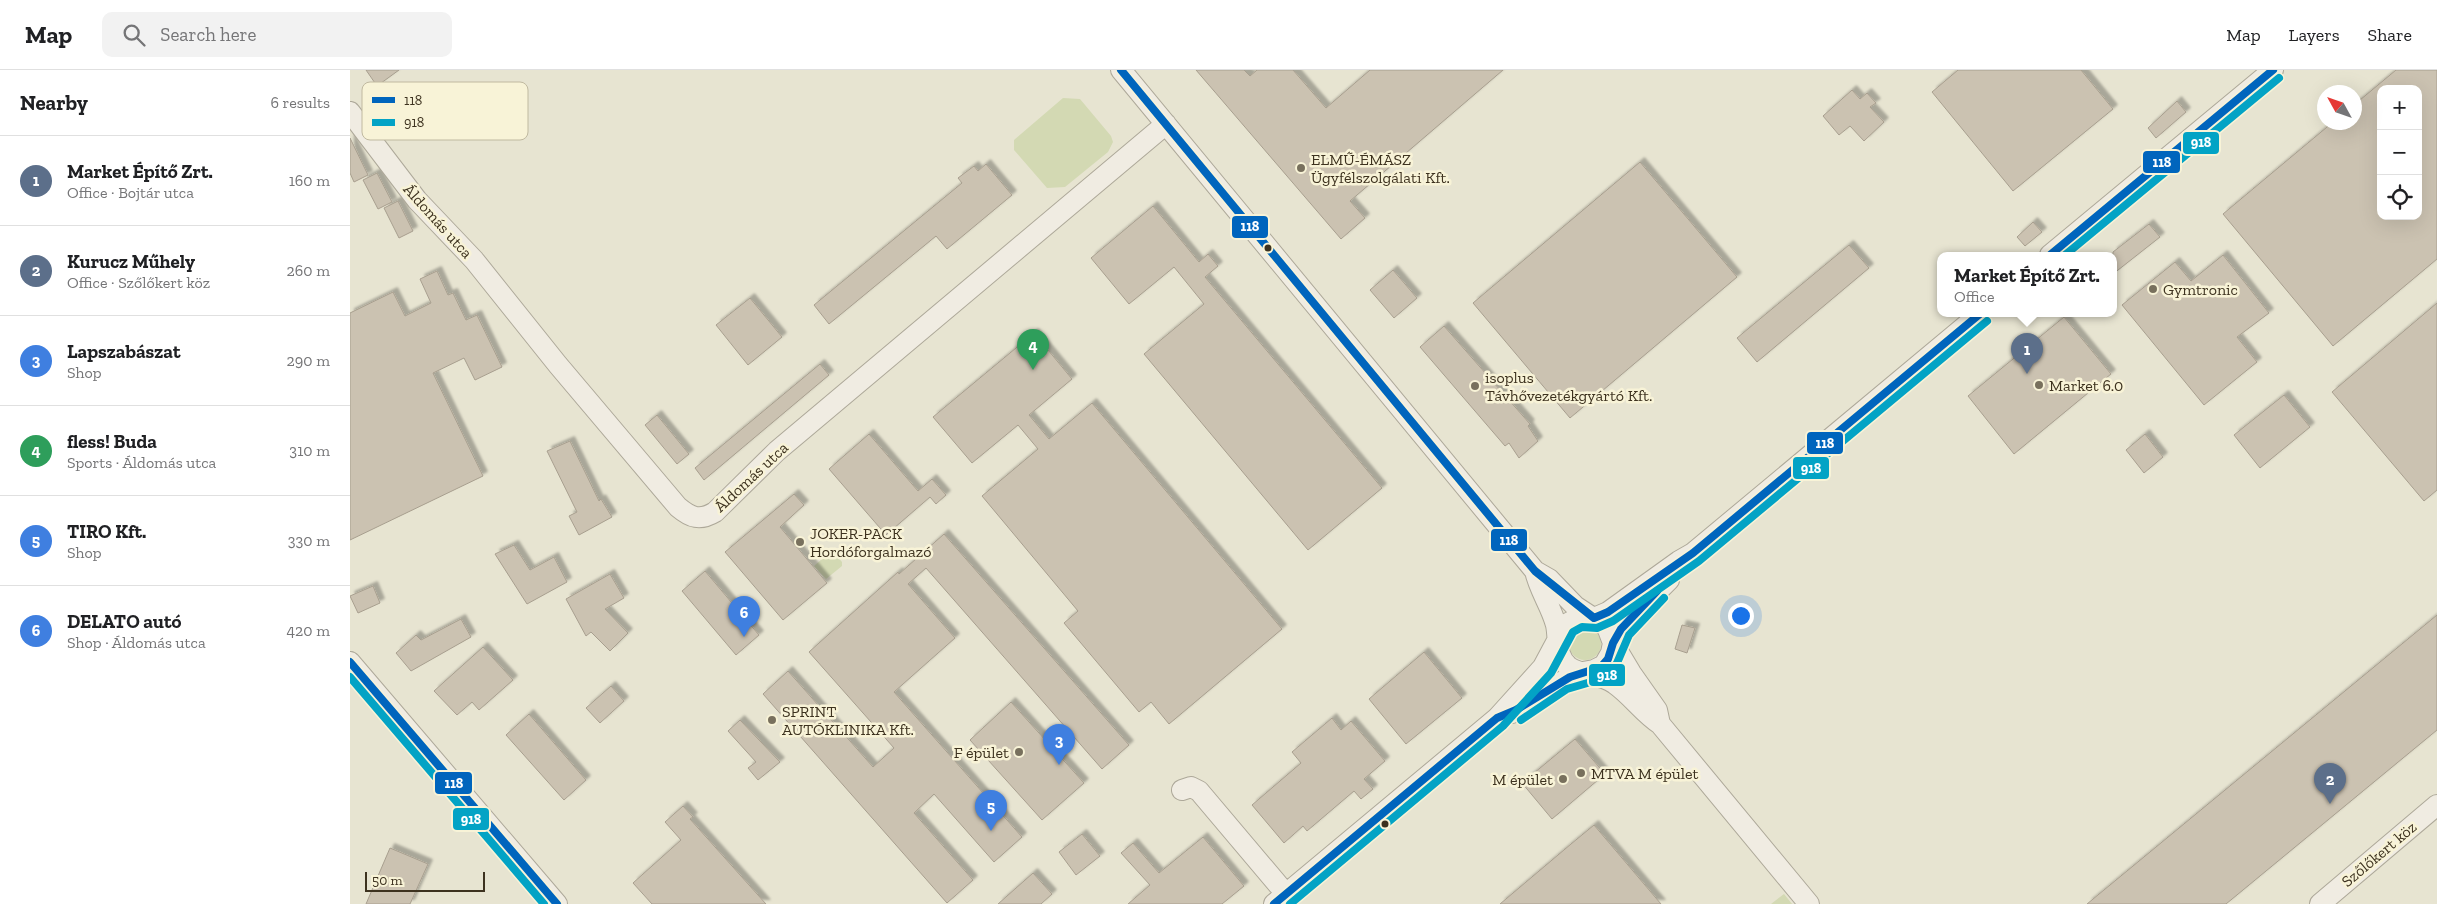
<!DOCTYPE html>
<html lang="en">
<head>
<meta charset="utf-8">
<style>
  :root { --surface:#fff; --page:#f2f2f2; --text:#202124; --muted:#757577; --line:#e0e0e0; --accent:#111827 }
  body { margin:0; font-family:"Zilla Slab",serif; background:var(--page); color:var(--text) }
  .controls { position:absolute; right:15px; top:15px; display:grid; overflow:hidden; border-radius:10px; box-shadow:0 5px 20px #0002 }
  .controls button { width:45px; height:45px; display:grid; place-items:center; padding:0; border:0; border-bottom:1px solid var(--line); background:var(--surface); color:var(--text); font:25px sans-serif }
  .compass { position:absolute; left:1967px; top:15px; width:45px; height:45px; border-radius:50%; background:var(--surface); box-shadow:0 5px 20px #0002; rotate:310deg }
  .scale { position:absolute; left:15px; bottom:12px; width:120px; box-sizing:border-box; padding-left:5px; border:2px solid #3d321f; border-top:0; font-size:14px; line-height:18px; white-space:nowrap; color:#3d321f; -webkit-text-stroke:4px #f8f3d7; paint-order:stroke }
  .you { position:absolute; left:1390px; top:545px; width:18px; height:18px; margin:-12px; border:4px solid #fff; border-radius:50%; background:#1a73e8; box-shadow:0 0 0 8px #1a73e833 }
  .badge { display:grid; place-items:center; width:32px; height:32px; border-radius:50%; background:var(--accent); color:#fff; font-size:16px; font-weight:700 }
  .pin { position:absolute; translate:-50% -41px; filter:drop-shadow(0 1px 2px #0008) }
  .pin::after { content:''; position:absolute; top:26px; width:18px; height:15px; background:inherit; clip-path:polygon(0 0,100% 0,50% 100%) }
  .popup { position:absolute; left:1587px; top:182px; width:180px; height:65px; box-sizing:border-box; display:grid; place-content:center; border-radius:10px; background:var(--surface); filter:drop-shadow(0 1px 4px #0005); font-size:16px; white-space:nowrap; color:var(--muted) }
  .popup b { font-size:19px; color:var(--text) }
  .popup::after { content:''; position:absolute; left:50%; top:100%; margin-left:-10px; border:10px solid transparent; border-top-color:var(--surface) }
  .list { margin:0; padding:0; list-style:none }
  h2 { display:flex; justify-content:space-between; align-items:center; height:65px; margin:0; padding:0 20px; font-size:21px }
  h2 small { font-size:16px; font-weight:400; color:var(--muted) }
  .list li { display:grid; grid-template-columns:32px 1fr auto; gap:15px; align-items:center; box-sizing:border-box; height:90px; padding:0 20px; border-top:1px solid var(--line) }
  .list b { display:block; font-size:19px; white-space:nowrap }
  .list p { margin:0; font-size:16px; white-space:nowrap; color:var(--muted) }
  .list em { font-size:16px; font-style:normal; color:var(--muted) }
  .icon { flex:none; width:28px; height:28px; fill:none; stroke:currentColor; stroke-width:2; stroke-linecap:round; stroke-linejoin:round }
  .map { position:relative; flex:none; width:2087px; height:834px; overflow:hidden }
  header { display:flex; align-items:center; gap:30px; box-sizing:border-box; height:70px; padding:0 25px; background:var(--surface); border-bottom:1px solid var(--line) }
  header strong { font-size:24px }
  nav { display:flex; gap:28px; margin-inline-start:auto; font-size:18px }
  .search { width:350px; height:45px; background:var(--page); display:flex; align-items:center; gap:12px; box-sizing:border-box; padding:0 18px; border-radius:10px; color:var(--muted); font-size:19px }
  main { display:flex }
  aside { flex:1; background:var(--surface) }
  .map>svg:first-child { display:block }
</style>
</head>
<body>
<header>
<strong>Map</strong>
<div class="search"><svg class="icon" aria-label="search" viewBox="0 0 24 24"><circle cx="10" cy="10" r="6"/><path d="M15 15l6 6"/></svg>Search here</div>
<nav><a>Map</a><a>Layers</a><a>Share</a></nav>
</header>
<main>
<aside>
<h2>Nearby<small>6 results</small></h2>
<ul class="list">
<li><span class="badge" style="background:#5c6f8a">1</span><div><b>Market Építő Zrt.</b><p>Office · Bojtár utca</p></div><em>160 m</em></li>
<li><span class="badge" style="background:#5c6f8a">2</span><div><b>Kurucz Műhely</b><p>Office · Szőlőkert köz</p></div><em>260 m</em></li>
<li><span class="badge" style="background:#3f7fe0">3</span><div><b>Lapszabászat</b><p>Shop</p></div><em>290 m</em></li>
<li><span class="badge" style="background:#2e9e5b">4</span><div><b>fless! Buda</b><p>Sports · Áldomás utca</p></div><em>310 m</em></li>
<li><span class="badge" style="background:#3f7fe0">5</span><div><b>TIRO Kft.</b><p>Shop</p></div><em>330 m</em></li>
<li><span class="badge" style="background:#3f7fe0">6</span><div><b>DELATO autó</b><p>Shop · Áldomás utca</p></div><em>420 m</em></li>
</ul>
</aside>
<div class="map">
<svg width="2087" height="834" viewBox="0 0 2087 834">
  <defs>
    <filter id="shadow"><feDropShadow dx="4.5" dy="-4.5" stdDeviation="1" flood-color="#0004"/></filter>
  </defs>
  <rect width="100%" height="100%" fill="#e7e4d1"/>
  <path fill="#d3d9b3" d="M713,28L730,29L761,66L763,72L758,82L715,117L697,118L664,80V70Z
    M480,482L484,483L492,492V496L476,509L464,496Z
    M1219 574a16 16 0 1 1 32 0a16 16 0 1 1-32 0Z
    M1434,824L1442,834H1421Z"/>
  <path fill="#cbc2b1" stroke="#a89f8f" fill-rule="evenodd" filter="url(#shadow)" d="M16,0H49L27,16Z
    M846,0H894L900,6L907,0H943L976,38L1020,0H1153L1000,131L1015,148L991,169Z
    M1608,0H1731L1763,39L1663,121L1582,22Z
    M2046,0H2087V189L1983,276L1873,144L1983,52H2004V35ZM2031,19H2068V146H2031Z
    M1502,20L1510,29L1517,23L1526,33L1520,37L1534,52L1514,71L1500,56L1489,65L1473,46Z
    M1827,31L1836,42L1806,68L1798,58Z
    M0,68L18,105L4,112L0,103Z
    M1290,92L1387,207L1220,348L1123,233Z
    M636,94L662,125L597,179L586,166L479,254L464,235L612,113L608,108L624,96L628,101Z
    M27,103L42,132L28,139L13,110Z
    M48,131L63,161L49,168L34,138Z
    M803,136L849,192L858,184L868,196L855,207L1032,418L958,480L794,284L854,234L824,197L779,234L741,188Z
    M1683,152L1692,162L1675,176L1667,167Z
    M1799,154L1810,167L1763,204V182Z
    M1499,175L1519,198L1407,292L1387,268Z
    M1873,185L1919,243L1887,267L1907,292L1854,335L1772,235L1825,192L1841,211Z
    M1043,200L1067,228L1044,248L1020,220Z
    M87,201L98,225L103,223L116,250L127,245L152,297L125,310L114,288L83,303L133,406L0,470V243L43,222L55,246L81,233L70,209Z
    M400,228L432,267L398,295L366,255Z
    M2087,233V420L2074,431L1982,322Z
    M1714,247L1761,304L1664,384L1618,326Z
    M1094,256L1180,354L1178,356L1188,371L1169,388L1159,373L1155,376L1070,277Z
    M684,263L722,309L679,345L699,369L742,333L932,559L819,654L801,632L789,642L714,553L728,541L632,426L688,379L668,355L622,393L583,347Z
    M470,294L479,305L354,410L345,398Z
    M1934,325L1960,357L1910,398L1884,365Z
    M307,345L339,384L327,394L295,355Z
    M519,364L568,421L582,409L596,425L586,434L580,427L536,465L479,399Z
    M1795,364L1813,387L1794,403L1776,380Z
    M220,371L249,431L251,429L262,447L229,465L219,446L227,442L197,381Z
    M444,424L454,435L430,457L477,513L433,550L375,482Z
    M594,464L779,675L752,699L576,498L558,514L605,568L544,622L672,767L644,792L584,724L564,743L623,810L597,833L413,624L438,601L523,697L544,678L459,582L548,502L549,504Z
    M164,475L180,500L204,487L217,512L177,534L145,484Z
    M355,501L409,565L386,585L332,521Z
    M260,504L274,528L255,539L278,563L260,581L241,562L236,566L216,529Z
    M23,516L30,533L8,543L0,526Z
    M2087,545V660L1876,834H1737Z
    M111,549L121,567L61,601L46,583L66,565L71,570Z
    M1332,555L1345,558L1337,583L1325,579Z
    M133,577L163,610L129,640L122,632L107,645L84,621Z
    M1074,582L1112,628L1056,674L1019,629Z
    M261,616L274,631L250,653L236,638Z
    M661,632L734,713L692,750L620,670Z
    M179,644L236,710L214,730L156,665Z
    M982,648L991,660L1001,651L1035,691L1014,709L1023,719L1011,729L1004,721L957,761L953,756L934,773L902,735L951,693L942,682Z
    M390,650L430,692L408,710L398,698L406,692L378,661Z
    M1225,669L1255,704L1202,749L1172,713Z
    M333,736L343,747L340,749L416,834H302L283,813L331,770L315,752Z
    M1244,755L1311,834H1150L1221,774Z
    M732,764L750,786L726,805L709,782Z
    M853,767L894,816L872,834H778L800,815L771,783L783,773L809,803Z
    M40,778L78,794L60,834H16Z
    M683,803L702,824L691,834H648Z"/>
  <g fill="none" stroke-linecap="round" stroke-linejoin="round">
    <defs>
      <path id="minor" d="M771,0L1185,501L1199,509L1225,536L1257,557L1263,573L1281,603L1307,640L1310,654
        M0,42L67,130L124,190L208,295L328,437C341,448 350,451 365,442L427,381L816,54
        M1700,185L1923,0
        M1185,501C1189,520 1201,536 1206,555C1209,569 1205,586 1219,597C1232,606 1251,603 1265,614C1282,626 1293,643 1310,654L1459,834
        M1244,548L1258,542L1329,491L1343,483L1631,243
        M0,592L207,834
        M1162,643L1218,608L1233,602L1244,600L1254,595L1261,583L1263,573L1277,552L1319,510
        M832,720L841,717L849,721L936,824
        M924,834L1147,648L1193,597L1216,554L1230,547L1244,548
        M1970,834L2087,735"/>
    </defs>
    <use href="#minor" stroke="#ada899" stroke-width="22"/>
    <use href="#minor" stroke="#f0ece2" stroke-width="20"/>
    <defs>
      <path id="bus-1" d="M771,0L1185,501L1244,548L1258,542L1343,483L1631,243
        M1700,185L1923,0
        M0,592L207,834
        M924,834L1147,648L1166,640L1220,607L1251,597L1258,589L1263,573L1271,559L1307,521"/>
      <path id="bus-2" d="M1715,185L1929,8
        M0,607L194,834
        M1171,650L1217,619L1251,609L1261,602L1267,593L1279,565L1314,528
        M940,834L1153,656L1201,603L1223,562L1232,557L1247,558L1263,551L1349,491L1637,251"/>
    </defs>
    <use href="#bus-1" stroke="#f8f3d7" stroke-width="11"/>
    <use href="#bus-2" stroke="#f8f3d7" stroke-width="11"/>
    <use href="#bus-1" stroke="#0065bd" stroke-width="8"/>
    <use href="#bus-2" stroke="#03a3c5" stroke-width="8"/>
  </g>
  <g fill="#78705d" stroke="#f8f3d7" stroke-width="2">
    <circle cx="951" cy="98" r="5"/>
    <circle cx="1803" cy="219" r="5"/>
    <circle cx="1689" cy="315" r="5"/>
    <circle cx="1125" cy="316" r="5"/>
    <circle cx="450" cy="472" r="5"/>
    <circle cx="422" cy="650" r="5"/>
    <circle cx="669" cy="682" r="5"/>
    <circle cx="1231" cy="703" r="5"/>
    <circle cx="1213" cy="709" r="5"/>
  </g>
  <g fill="#3d321f" stroke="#f8f3d7" stroke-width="2">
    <circle cx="918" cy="178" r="4.5"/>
    <circle cx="1035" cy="754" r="4.5"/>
  </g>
  <g text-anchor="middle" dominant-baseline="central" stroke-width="5" stroke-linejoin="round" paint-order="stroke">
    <g font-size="16" fill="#3d321f" stroke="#f8f3d7" text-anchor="start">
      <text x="961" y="89">ELMŰ-ÉMÁSZ<tspan x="961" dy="18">Ügyfélszolgálati Kft.</tspan></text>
      <text x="1813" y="219">Gymtronic</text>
      <text x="1135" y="307">isoplus<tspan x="1135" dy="18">Távhővezetékgyártó Kft.</tspan></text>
      <text x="1699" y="315">Market 6.0</text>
      <text x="460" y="463">JOKER-PACK<tspan x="460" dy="18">Hordóforgalmazó</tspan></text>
      <text x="432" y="641">SPRINT<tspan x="432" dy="18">AUTÓKLINIKA Kft.</tspan></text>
      <text x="659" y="682" text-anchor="end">F épület</text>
      <text x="1241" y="703">MTVA M épület</text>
      <text x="1203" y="709" text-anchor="end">M épület</text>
    </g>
    <g font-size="16" fill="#3d321f" stroke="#f8f3d7">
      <text transform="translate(88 151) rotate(48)">Áldomás utca</text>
      <text transform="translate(401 407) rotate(-43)">Áldomás utca</text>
      <text transform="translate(2029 784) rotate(-40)">Szőlőkert köz</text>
    </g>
  </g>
  <rect x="12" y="12" width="166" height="58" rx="8" fill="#f8f3d7" stroke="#c0b9a0" stroke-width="1"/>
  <rect x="22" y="27" width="23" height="6" fill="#0065bd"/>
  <rect x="22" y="49" width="23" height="7" fill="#03a3c5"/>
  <g font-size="14" fill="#3d321f">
    <text x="54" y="35">118</text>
    <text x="54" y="57">918</text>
  </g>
  <g stroke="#f8f3d7" stroke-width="2">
    <rect x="1832" y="61" width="38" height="24" rx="5" fill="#03a3c5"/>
    <rect x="1792" y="80" width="39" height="24" rx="5" fill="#0065bd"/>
    <rect x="881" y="145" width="38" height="24" rx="5" fill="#0065bd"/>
    <rect x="1456" y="361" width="38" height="24" rx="5" fill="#0065bd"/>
    <rect x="1442" y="386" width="38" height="24" rx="5" fill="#03a3c5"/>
    <rect x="1140" y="458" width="38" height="24" rx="5" fill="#0065bd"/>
    <rect x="1238" y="593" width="38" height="24" rx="5" fill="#03a3c5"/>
    <rect x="84" y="701" width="39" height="24" rx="5" fill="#0065bd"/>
    <rect x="102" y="737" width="38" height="24" rx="5" fill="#03a3c5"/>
  </g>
  <g font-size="14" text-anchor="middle" font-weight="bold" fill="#fff">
    <text x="1851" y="77">918</text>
    <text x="1812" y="97">118</text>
    <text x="900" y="161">118</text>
    <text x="1475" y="378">118</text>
    <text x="1461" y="403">918</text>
    <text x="1159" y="475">118</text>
    <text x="1257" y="610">918</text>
    <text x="104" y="718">118</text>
    <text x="121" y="754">918</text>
  </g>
</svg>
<div class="controls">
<button>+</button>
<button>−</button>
<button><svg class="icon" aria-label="locate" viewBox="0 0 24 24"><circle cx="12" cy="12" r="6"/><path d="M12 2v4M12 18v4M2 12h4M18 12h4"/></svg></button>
</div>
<svg class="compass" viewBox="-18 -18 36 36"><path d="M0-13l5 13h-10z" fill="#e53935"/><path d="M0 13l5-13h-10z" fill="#757577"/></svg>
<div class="scale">50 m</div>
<div class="you"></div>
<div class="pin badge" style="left:1677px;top:304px;background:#5c6f8a">1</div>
<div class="popup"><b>Market Építő Zrt.</b>Office</div>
<div class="pin badge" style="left:1980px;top:734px;background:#5c6f8a">2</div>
<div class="pin badge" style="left:709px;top:695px;background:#3f7fe0">3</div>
<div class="pin badge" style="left:683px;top:300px;background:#2e9e5b">4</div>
<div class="pin badge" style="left:641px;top:761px;background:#3f7fe0">5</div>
<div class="pin badge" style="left:394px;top:567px;background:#3f7fe0">6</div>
</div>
</main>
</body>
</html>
